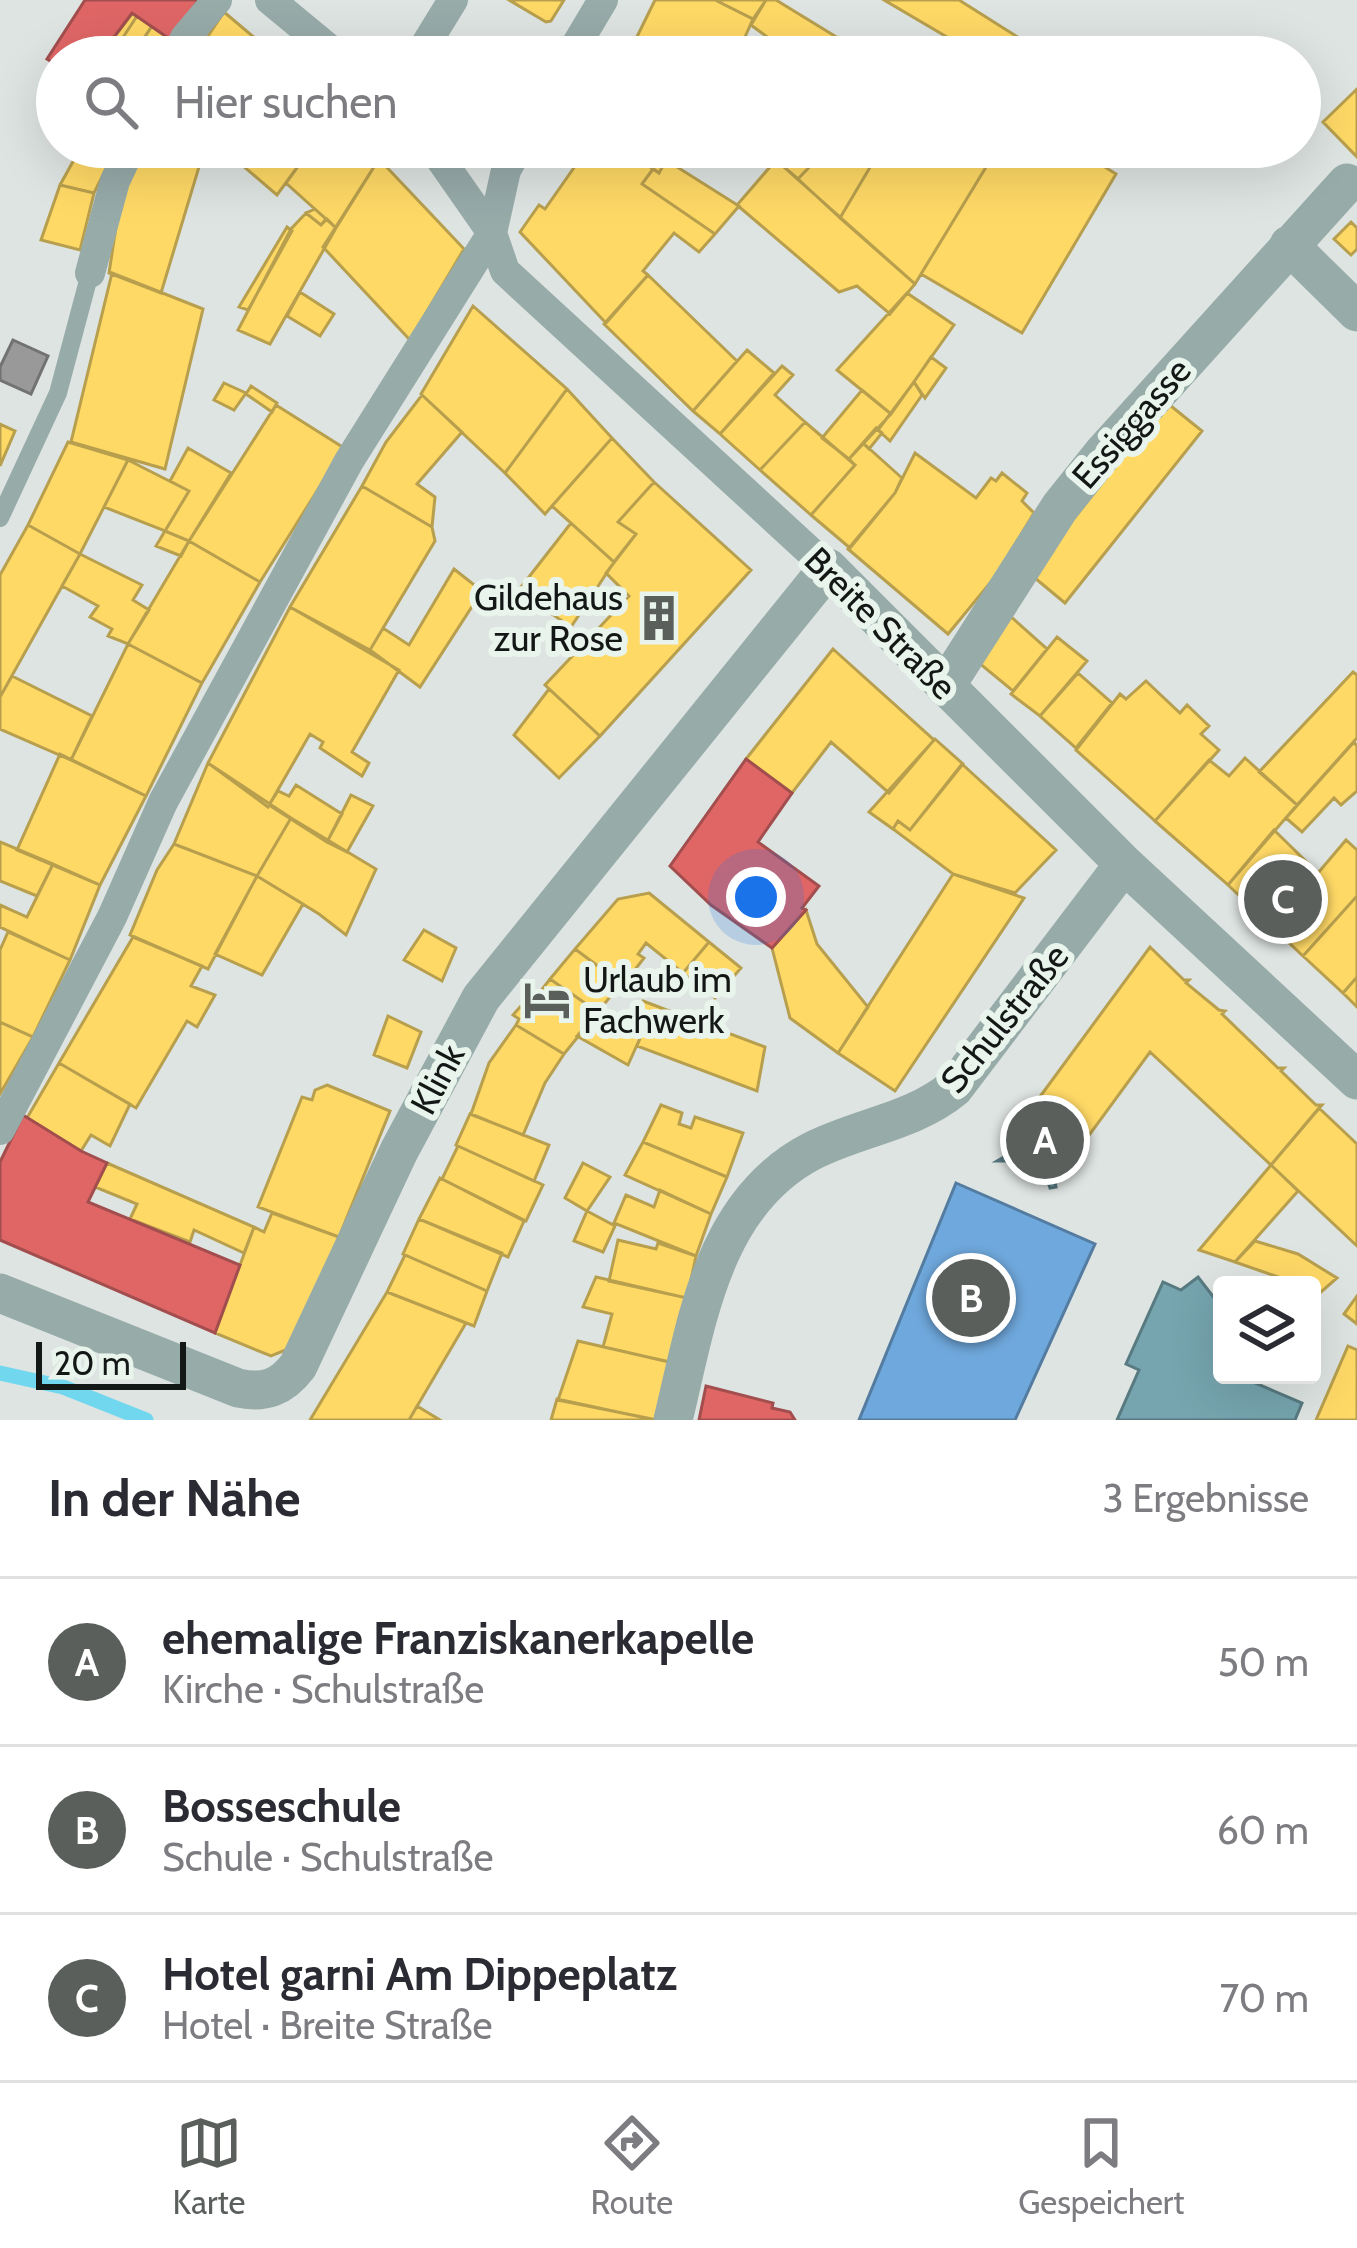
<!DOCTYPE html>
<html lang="de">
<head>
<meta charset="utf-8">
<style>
  :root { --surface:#fff; --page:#f2f2f3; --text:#2b2b33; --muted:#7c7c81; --line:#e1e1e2; --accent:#5a5f5c }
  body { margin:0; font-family:Cabin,sans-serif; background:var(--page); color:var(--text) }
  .controls { position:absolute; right:36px; bottom:36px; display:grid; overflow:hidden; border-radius:12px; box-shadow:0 12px 48px #0002 }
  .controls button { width:108px; height:108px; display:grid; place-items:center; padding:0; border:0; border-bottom:3px solid var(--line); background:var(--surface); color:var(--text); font:60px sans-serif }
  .scale { position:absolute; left:36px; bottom:30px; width:150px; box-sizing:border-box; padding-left:12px; border:6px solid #131715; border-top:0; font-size:33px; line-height:42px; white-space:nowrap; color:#131715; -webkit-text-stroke:9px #e9f4ed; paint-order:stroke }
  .you { position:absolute; left:756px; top:897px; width:42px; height:42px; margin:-30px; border:9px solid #fff; border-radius:50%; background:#1a73e8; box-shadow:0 0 0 18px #1a73e833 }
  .badge { display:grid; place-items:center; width:78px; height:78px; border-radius:50%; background:var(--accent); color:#fff; font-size:39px; font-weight:700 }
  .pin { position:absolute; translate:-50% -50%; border:6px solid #fff; box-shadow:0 3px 12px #0006 }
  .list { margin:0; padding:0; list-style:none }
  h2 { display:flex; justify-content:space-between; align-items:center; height:156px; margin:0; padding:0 48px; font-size:51px }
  h2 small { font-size:39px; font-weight:400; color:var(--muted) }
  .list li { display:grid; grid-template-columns:78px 1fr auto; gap:36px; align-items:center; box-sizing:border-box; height:168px; padding:0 48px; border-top:3px solid var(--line) }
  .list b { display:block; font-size:45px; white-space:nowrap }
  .list p { margin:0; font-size:39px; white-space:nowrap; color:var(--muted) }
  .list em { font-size:39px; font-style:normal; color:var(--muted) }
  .icon { flex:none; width:66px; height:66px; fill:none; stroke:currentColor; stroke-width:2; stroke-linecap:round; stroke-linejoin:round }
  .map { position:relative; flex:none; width:1357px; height:1420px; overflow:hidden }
  .search { position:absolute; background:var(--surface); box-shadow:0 12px 48px #0002; left:36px; right:36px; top:36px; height:132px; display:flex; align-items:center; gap:30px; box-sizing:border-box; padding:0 42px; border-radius:66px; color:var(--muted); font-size:45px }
  .sheet { height:660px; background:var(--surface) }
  nav { display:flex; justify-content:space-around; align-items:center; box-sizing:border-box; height:168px; border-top:3px solid var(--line); background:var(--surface); font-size:33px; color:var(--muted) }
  nav a { display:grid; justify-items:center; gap:6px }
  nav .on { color:var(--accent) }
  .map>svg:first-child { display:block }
</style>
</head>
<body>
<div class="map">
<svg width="1357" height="1420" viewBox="0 0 1357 1420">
  <rect width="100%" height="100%" fill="#dee4e1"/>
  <path fill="#ffd966" stroke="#b89f4e" stroke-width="3" d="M509,0H564L551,21L546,22Z
    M655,0H715L753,19L736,57H627Z
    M715,0H766L753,19Z
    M766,0H776L869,57H778L782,48L751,25Z
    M884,0H959L1046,55L981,57Z
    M224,12L262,44L282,57H194Z
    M132,14L137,16L120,42L112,48L108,45Z
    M137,16L152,26L135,51L120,42Z
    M152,26L174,42L166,57H132Z
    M120,42L135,51L132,57H121L110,51Z
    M962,45L981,57H956Z
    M1357,89V157L1323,122Z
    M81,147H117L94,193L60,185Z
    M144,147H205L161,293L109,273L120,201Z
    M221,147H312L277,195Z
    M312,147H369L379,159L336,228L286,183Z
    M579,147H623L653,169L642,184L715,234L699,252L674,233L643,271L648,275L606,323L520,232L539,205L545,209L580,159L573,154Z
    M623,147H673L659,173Z
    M747,147H799L815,161L798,179L776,160L773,163Z
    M799,147H882L840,218L798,179L815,161Z
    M882,147L997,149L915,284L840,218Z
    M1017,147H1073L1116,174L1022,333L921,274L997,149L1011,158Z
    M379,159L464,249L410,340L323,247Z
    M666,160L739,206L715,234L642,184L653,169L659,173Z
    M776,160L915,284L890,314L857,286L839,292L737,205Z
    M60,185L94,193L80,250L41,240Z
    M315,209L326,219L321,225L306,213Z
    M306,213L321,225L327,219L336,228L270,344L238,330L291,229Z
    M1351,222L1357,228V249L1351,255L1334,239Z
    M287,227L292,231L248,310L239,307Z
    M112,273L203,309L165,469L71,442Z
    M648,275L737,361L693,411L604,324Z
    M300,292L334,314L320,336L287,316Z
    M907,293L954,325L891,414L837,370Z
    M473,306L567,389L505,473L421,394Z
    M747,350L774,373L720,434L693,411Z
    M931,357L946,368L925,398L914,382Z
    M782,366L793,375L775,395L805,422L760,470L720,434Z
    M914,382L922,395L890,441L878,430Z
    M224,383L246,393L234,410L214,400Z
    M251,386L277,403L272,412L246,394Z
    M567,389L612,438L545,514L505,473Z
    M862,390L891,414L849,459L822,438Z
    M422,395L462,432L417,484L435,497L432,527L362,486L386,442Z
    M1166,402L1202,431L1065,603L1030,574Z
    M276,405L344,448L260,582L189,541Z
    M805,422L855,465L811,515L760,470Z
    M0,424L15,431L0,466Z
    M876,428L882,433L869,449L863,443Z
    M612,438L654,482L618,522L636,534L614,562L552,506Z
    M68,442L128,460L80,554L28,525Z
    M863,443L902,478L895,493L850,548L811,515L855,465L849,459Z
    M188,448L231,473L189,541L165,531L189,491L170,481Z
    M915,453L976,498L991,478L996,481L1002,473L1027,493L1022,501L1034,513L995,577L948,634L848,549L895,493Z
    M128,460L189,491L165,531L104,507Z
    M654,482L751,570L600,736L545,685L629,596L606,573L636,534L618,522Z
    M362,486L432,527L435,541L370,650L290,607Z
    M571,523L614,562L571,627L518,591Z
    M28,525L80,554L0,697V575Z
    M165,531L189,541L181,556L156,546Z
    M189,541L260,582L202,683L128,644Z
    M80,554L142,585L133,600L149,610L128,644L108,636L112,629L90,617L98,606L62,586Z
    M454,569L482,591L420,687L370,650L383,628L409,645Z
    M290,607L399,670L352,752L369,763L362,776L320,748L323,742L310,734L268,807L208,763Z
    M1008,614L1047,649L1013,691L979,663Z
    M1057,637L1087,661L1040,716L1011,694Z
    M128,644L202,683L146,796L71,760Z
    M833,649L934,740L889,793L831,742L792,793L746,759Z
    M1353,672L1357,675V738L1297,805L1259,772Z
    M1078,673L1112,703L1076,748L1040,716Z
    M12,676L92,716L71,760L0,729V697Z
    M1146,681L1180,713L1187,705L1209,726L1201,734L1219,750L1155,821L1076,750L1120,694L1126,699Z
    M549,689L600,736L559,778L514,735Z
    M935,739L963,764L910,830L898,821L893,829L869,812Z
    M1354,742L1357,746V791L1341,805L1334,798L1302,832L1286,818Z
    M60,754L146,796L100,885L17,850Z
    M1245,758L1297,805L1228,885L1155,821L1209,760L1229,776Z
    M208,763L291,818L257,876L174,844Z
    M962,764L1056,850L1015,893L953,874L893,829L898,821L910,830Z
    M296,785L342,814L327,842L269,805L278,791L289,796Z
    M351,795L373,806L347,852L327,842Z
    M291,818L376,869L346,935L319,914L257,876Z
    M1274,830L1318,873L1346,840L1357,850V896L1303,956L1228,885Z
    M0,842L53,864L37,896L0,881Z
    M174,844L257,876L208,969L130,935L157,870Z
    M53,864L100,885L70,960L0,927V905L27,917Z
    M953,874L1024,898L895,1091L838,1053Z
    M257,876L303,904L262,975L215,954Z
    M649,893L709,942L683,973L646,943L638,954L644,958L623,985L575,949L618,899Z
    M1357,896V977L1343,993L1303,956Z
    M806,910L817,944L868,1007L838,1053L790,1018L772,948Z
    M424,930L456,948L442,981L404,960Z
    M8,932L70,960L33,1037L0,1022V950Z
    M133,937L202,966L191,986L215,995L197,1027L187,1021L136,1108L59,1063Z
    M709,942L741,968L715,998L683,973Z
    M1150,947L1184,980H1189L1186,983L1219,1010L1225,1011L1222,1014L1278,1068H1284L1281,1071L1316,1105H1322L1271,1165L1150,1052L1090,1134L1039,1098Z
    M575,949L621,983L598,1012L550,979Z
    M1357,977V1007L1343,993Z
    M550,979L598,1012L564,1054L516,1025L519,1019L513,1015L520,1007L525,1011Z
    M643,1001L765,1047L757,1091L637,1046L641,1036L631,1031Z
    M598,1012L641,1036L628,1065L577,1036Z
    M388,1016L421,1032L407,1068L374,1055Z
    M0,1022L33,1037L0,1094Z
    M516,1025L564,1054L545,1083L523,1135L471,1114L489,1063Z
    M59,1063L130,1104L110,1146L91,1135L81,1151L27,1118Z
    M327,1085L390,1111L339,1237L258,1207L302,1097L312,1100L315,1090Z
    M661,1105L682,1113L679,1124L691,1128L695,1117L743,1133L727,1177L643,1142Z
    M1319,1108L1357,1144V1246L1271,1165Z
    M470,1114L549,1145L534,1181L456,1145Z
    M643,1142L727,1177L711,1214L625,1175Z
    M458,1146L543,1185L526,1221L442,1179Z
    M107,1163L254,1227L244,1253L194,1230L190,1242L130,1219L137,1204L95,1187Z
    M583,1163L610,1177L587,1211L565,1198Z
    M1271,1165L1298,1191L1235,1262L1199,1250Z
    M440,1178L524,1221L508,1257L419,1219Z
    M660,1190L711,1214L696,1256L614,1223L626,1195L654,1207Z
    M587,1211L615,1226L603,1252L574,1241Z
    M272,1213L339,1237L293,1347L271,1356L215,1333L254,1227L264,1232Z
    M419,1219L502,1253L487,1291L403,1254Z
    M618,1240L656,1249L658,1243L696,1256L687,1298L609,1281Z
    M1255,1241L1298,1254L1337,1278L1321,1292L1312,1285H1301L1235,1262Z
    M405,1255L487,1291L474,1326L387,1292Z
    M596,1277L687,1298L670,1362L603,1347L612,1314L583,1307Z
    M387,1292L466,1323L409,1420H310Z
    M1357,1296V1324L1344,1314Z
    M578,1341L669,1362L657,1420L558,1400Z
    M1348,1346L1357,1350V1420H1316Z
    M557,1399L655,1420H551Z
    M417,1406L440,1420H409Z"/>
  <path fill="#e06666" stroke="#a24e4e" stroke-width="3" d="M85,0H198L174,42L132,13L108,45L112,48L107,57H57V65L47,59Z
    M746,759L792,793L758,842L819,886L802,908L806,910L772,948L711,905L670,866Z
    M23,1115L81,1151L107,1163L88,1202L240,1265L215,1333L0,1240V1162Z
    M706,1386L773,1403L772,1408L790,1412L795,1420H699Z"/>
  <path fill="#6fa8dc" stroke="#537ca0" stroke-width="3" d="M956,1183L1095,1244L1015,1420H859Z"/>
  <path fill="#76a5af" stroke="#587a81" stroke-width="3" d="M1039,1098L1082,1127L1054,1178L1056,1187L1050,1188L1047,1179L1010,1161H997L1009,1154Z
    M1198,1277L1222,1308V1375H1247L1246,1379L1302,1403L1295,1420H1117L1139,1370L1126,1364L1163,1282L1181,1290Z"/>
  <path fill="#999" stroke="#717271" stroke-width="3" d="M13,340L48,356L31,394L0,380V367Z"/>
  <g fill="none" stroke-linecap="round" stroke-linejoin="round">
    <path stroke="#71d7ef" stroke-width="15" d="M0,1373L63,1387L146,1420"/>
    <path stroke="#97aba9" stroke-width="18" d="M0,518L58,393L90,273"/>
    <path stroke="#97aba9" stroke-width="30" d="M270,0L339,57
      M176,57L185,38L217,0
      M418,57L453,0
      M569,57L603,0
      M432,147L492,233L505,271L828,568
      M90,273L115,181L131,147
      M0,1130L112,917L163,802L349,461L492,233L506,170L519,147"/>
    <path stroke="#97aba9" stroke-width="39" d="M1289,245L1357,312
      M945,687L1060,507L1104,452L1347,183
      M0,1293L238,1388C265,1394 282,1387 298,1366L399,1151L481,998L828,568L1124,864L1357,1080
      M673,1420C697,1322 712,1203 812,1151C859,1127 913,1122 954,1088L1124,864"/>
  </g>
  <defs>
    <symbol id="building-bare" viewBox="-9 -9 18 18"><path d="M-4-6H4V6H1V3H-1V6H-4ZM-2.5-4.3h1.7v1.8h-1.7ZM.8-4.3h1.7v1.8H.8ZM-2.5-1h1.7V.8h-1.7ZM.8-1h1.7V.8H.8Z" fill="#5a5f5c" stroke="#e9f4ed" stroke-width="2.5" paint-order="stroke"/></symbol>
    <symbol id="hotel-bare" viewBox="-9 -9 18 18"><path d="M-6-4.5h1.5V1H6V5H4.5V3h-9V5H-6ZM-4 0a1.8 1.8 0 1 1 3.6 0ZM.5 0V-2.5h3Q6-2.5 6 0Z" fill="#5a5f5c" stroke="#e9f4ed" stroke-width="2.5" paint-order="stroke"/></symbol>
  </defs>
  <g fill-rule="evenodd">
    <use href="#building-bare" x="626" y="585" width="66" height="66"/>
    <use href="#hotel-bare" x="514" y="967" width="66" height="66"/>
  </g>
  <g text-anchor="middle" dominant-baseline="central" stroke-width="12" stroke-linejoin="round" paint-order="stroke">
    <g font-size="36" fill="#131715" stroke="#e9f4ed">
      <text transform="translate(1131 423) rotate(-49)">Essiggasse</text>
      <text transform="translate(881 623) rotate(45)">Breite Straße</text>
      <text transform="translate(1004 1018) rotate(-51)">Schulstraße</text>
      <text transform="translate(437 1079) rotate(-62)">Klink</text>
    </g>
    <g font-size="36" fill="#131715" stroke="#e9f4ed" text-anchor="end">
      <text x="623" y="597">Gildehaus<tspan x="623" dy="41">zur Rose</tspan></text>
      <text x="583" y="979" text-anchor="start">Urlaub im<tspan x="583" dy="41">Fachwerk</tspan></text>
    </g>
  </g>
</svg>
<div class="controls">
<button><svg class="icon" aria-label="layers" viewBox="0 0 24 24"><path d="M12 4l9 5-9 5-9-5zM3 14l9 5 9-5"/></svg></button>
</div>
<div class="scale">20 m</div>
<div class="you"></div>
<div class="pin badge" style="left:1045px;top:1140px">A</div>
<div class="pin badge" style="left:971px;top:1298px">B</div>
<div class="pin badge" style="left:1283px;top:899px">C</div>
<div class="search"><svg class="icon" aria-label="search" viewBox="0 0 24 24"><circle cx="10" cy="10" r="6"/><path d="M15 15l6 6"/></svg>Hier suchen</div>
</div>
<section class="sheet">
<h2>In der Nähe<small>3 Ergebnisse</small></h2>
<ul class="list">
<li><span class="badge">A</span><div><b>ehemalige Franziskanerkapelle</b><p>Kirche · Schulstraße</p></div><em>50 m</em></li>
<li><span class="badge">B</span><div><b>Bosseschule</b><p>Schule · Schulstraße</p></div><em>60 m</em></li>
<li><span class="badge">C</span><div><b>Hotel garni Am Dippeplatz</b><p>Hotel · Breite Straße</p></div><em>70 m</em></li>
</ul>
</section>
<nav>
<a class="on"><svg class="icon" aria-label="map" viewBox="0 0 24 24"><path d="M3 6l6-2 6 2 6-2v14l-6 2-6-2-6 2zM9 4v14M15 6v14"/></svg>Karte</a>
<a><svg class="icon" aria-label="directions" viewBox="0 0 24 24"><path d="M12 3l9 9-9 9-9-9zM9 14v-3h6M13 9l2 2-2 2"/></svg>Route</a>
<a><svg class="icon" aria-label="saved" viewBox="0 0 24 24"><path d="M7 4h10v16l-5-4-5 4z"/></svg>Gespeichert</a>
</nav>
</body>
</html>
